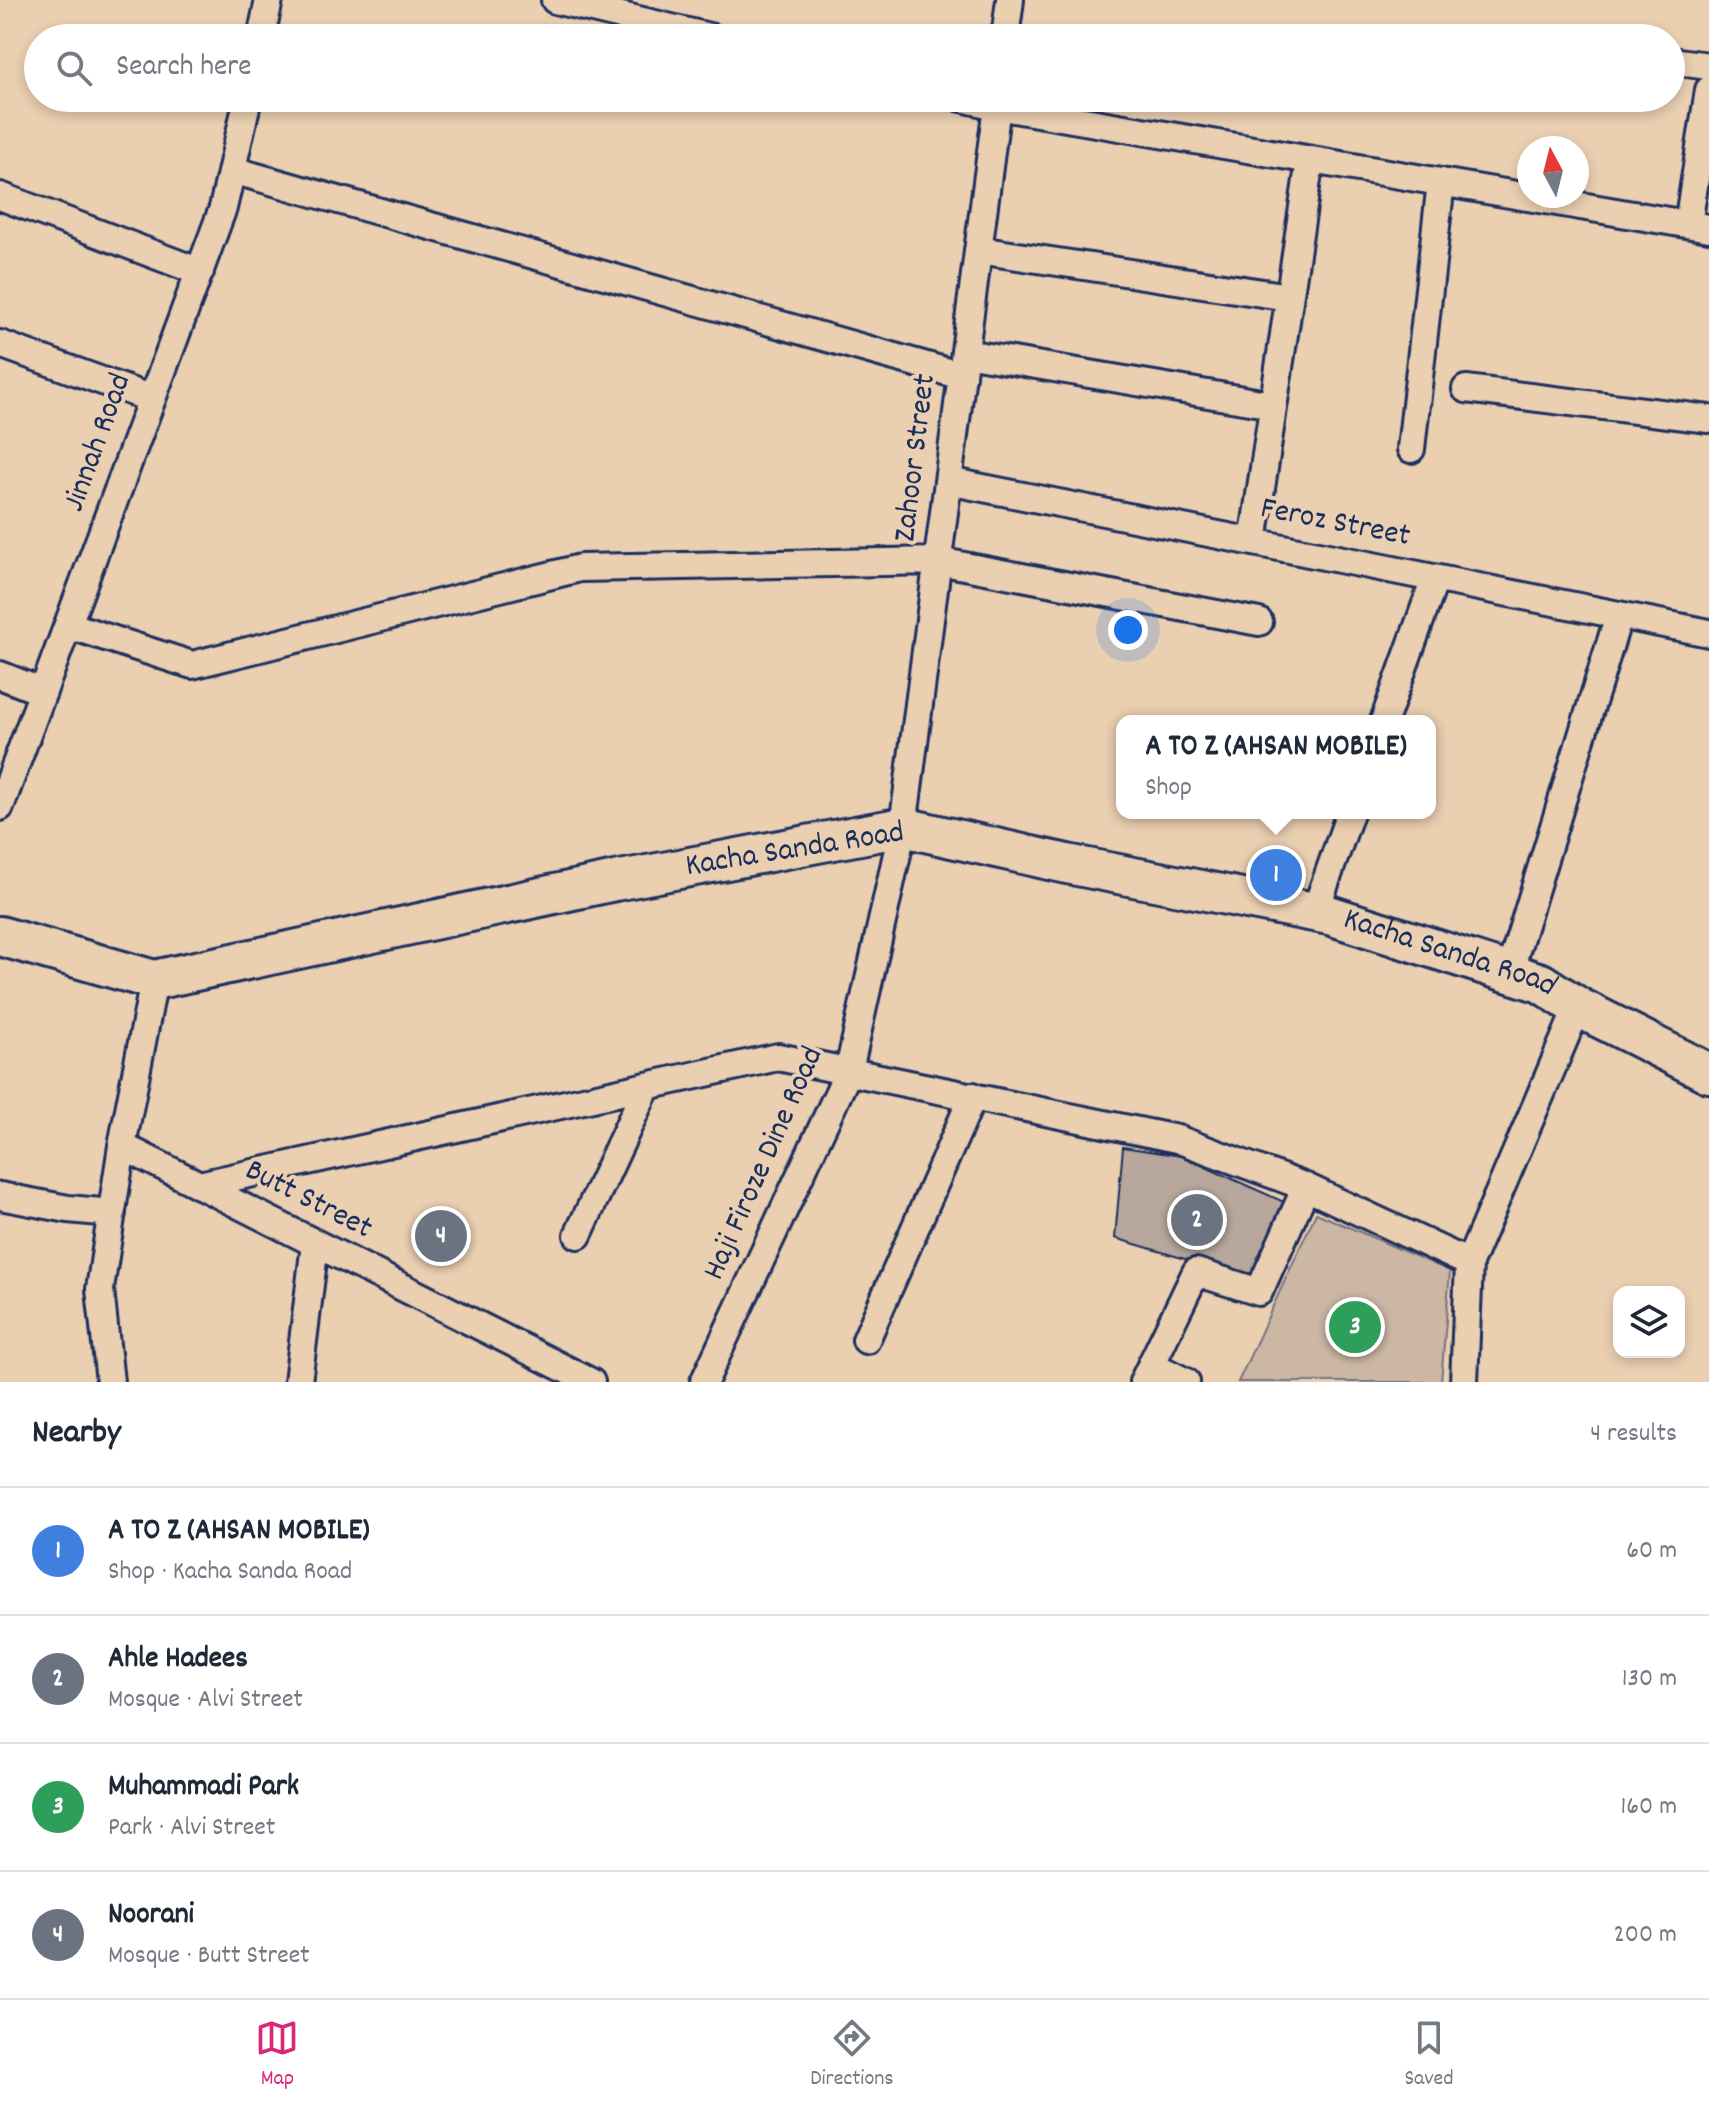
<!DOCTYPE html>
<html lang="en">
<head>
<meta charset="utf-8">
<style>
  :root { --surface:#fff; --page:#f2f2f3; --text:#1f2937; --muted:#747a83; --line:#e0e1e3; --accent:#db2777 }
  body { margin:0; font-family:Dekko,sans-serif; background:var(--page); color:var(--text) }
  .controls { position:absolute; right:24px; bottom:24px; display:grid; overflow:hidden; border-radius:16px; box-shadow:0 4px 12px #0003 }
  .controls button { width:72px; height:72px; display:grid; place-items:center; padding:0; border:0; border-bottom:2px solid var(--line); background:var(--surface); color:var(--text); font:40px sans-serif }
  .compass { position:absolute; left:1517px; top:136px; width:72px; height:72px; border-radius:50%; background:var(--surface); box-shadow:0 4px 12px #0003; rotate:353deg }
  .you { position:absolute; left:1128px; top:630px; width:28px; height:28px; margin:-20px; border:6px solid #fff; border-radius:50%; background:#1a73e8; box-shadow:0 0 0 12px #1a73e833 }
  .badge { display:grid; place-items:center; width:52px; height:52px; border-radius:50%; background:var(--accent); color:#fff; font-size:26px; font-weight:700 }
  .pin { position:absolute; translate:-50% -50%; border:4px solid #fff; box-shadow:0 2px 8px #0006 }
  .popup { position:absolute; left:1116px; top:715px; width:320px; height:104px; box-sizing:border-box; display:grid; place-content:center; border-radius:16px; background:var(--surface); filter:drop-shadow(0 2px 6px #0005); font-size:26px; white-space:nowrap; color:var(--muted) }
  .popup b { font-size:30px; color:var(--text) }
  .popup::after { content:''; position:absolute; left:50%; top:100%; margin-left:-16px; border:16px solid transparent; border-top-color:var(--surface) }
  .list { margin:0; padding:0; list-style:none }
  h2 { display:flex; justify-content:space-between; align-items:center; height:104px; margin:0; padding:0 32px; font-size:34px }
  h2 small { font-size:26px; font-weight:400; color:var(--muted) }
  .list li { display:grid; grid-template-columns:52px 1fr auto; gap:24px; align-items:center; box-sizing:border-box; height:128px; padding:0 32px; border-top:2px solid var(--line) }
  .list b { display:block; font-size:30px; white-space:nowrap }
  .list p { margin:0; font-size:26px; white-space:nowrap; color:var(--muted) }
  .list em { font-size:26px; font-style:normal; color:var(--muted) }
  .icon { flex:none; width:44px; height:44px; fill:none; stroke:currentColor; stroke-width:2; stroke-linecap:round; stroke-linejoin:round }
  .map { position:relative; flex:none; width:1709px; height:1382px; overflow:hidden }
  .search { position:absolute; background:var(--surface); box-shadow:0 4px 12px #0003; left:24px; right:24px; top:24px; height:88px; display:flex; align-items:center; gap:20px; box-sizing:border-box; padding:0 28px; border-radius:44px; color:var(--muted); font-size:30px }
  .sheet { height:616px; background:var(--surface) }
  nav { display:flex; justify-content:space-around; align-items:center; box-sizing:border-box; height:112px; border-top:2px solid var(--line); background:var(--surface); font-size:22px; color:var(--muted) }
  nav a { display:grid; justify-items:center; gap:4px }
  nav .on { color:var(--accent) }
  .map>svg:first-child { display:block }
</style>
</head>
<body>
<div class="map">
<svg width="1709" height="1382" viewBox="0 0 1709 1382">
  <rect width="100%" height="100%" fill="#eacfb1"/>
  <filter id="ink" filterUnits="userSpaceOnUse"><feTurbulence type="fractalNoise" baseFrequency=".0125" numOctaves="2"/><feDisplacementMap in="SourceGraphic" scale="16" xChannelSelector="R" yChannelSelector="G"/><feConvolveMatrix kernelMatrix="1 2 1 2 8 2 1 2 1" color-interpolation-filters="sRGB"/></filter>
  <g filter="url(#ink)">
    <path fill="#ccb7a5" stroke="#747382" stroke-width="2" d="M1316,1213L1450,1271L1441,1382H1238Z"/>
    <path fill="#b7a79c" stroke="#1b2f5e" stroke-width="2" d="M1123,1147L1181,1156L1284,1202L1252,1279L1115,1238Z"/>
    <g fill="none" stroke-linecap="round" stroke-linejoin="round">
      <defs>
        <path id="street" d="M555,0L713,38
          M261,38L269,0
          M1005,38L1010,0
          M1671,61L1709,66
          M962,98L996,106L1709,228
          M232,170L962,376
          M0,196L200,272
          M1688,224L1709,90
          M978,250L1289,297
          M0,344L152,399
          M965,353L1273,405
          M1466,389L1709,419
          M1411,449L1441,182
          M948,481L1709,633
          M1253,542L1310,160
          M68,625L192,665L580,568L938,561L1259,622
          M0,675L43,692
          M1384,721L1435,579
          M0,807L223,208L248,98
          M1315,912L1350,813
          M1509,973L1619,615
          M122,1146L591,1382
          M199,1185L778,1057L1177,1139L1306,1187L1469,1263
          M0,1196L68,1209L112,1213
          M578,1235L647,1086
          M866,1340L973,1096
          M1152,1365L1186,1382
          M110,1382L100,1289L122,1146L154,980
          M298,1382L315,1244
          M704,1382L849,1070L903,827L998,98
          M1143,1382L1196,1272L1259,1292L1306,1187
          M1464,1382L1469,1263L1578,1007"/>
        <g id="secondary">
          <path id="s1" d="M0,936L154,980L615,881L903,827L1067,864L1329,915L1541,983L1578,1007L1709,1073"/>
        </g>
      </defs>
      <use href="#street" stroke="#1b2f5e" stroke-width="32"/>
      <use href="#secondary" stroke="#1b2f5e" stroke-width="44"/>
      <use href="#street" stroke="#eacfb1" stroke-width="26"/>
      <use href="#secondary" stroke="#eacfb1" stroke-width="38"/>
    </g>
  </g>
  <g text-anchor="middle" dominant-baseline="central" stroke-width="8" stroke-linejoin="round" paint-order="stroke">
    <g font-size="32" fill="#1b2f5e" stroke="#eacfb1">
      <text transform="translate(99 443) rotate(-70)">Jinnah Road</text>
      <text transform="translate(917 458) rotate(-83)">Zahoor Street</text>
      <text transform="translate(1335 524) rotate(11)">Feroz Street</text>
      <text transform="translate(795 851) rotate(-9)">Kacha Sanda Road</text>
      <text stroke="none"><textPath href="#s1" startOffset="1486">Kacha Sanda Road</textPath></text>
      <text transform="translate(765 1164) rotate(-66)">Haji Firoze Dine Road</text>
      <text transform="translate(308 1201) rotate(27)">Butt Street</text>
    </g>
  </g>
</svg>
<div class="controls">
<button><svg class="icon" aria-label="layers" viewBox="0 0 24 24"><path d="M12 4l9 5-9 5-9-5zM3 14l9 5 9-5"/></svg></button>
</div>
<svg class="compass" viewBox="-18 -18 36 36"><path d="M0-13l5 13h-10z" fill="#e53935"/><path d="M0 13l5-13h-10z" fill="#747a83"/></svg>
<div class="you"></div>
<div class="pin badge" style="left:1276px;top:875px;background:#3f7fe0">1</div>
<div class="popup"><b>A TO Z (AHSAN MOBILE)</b>Shop</div>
<div class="pin badge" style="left:1197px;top:1220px;background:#6b7280">2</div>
<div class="pin badge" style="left:1355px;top:1327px;background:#2e9e5b">3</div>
<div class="pin badge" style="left:441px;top:1236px;background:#6b7280">4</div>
<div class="search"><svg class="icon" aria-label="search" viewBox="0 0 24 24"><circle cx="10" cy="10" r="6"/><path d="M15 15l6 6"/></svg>Search here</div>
</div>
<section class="sheet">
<h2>Nearby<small>4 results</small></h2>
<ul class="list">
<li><span class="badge" style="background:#3f7fe0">1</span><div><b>A TO Z (AHSAN MOBILE)</b><p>Shop · Kacha Sanda Road</p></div><em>60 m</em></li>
<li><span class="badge" style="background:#6b7280">2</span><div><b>Ahle Hadees</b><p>Mosque · Alvi Street</p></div><em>130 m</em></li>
<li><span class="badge" style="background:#2e9e5b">3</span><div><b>Muhammadi Park</b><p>Park · Alvi Street</p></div><em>160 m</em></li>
<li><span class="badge" style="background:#6b7280">4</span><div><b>Noorani</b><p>Mosque · Butt Street</p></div><em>200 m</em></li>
</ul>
</section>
<nav>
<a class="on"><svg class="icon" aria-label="map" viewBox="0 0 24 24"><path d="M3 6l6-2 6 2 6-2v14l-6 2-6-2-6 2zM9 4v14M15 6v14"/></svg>Map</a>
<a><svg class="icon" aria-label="directions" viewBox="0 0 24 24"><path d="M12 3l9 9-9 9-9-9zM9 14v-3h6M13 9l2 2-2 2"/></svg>Directions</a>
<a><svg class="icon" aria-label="saved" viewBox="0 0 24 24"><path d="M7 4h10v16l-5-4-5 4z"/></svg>Saved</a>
</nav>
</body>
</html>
